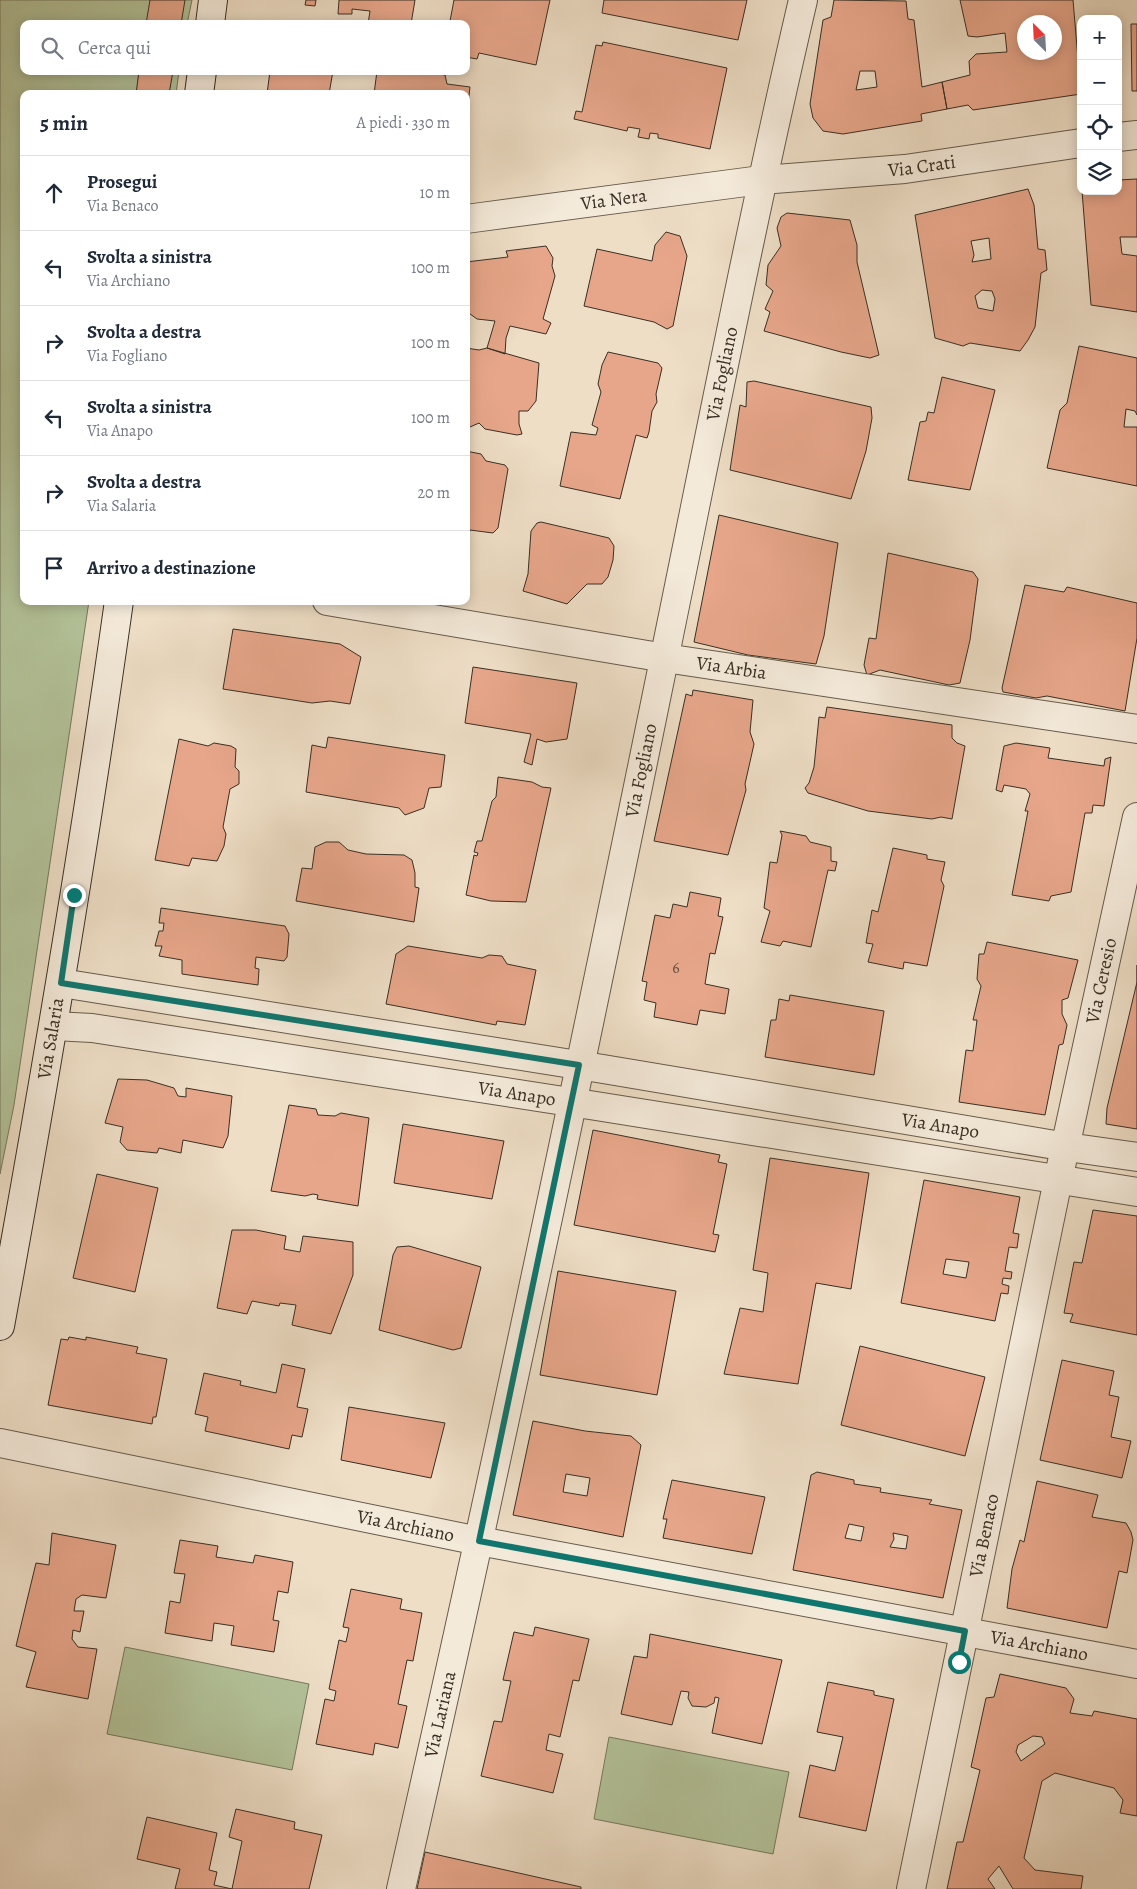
<!DOCTYPE html>
<html lang="it">
<head>
<meta charset="utf-8">
<style>
  :root { --surface:#fff; --page:#f2f2f3; --text:#1f2937; --muted:#747a83; --line:#e0e1e3 }
  body { margin:0; font-family:Alegreya,serif; background:var(--page); color:var(--text) }
  .controls { position:absolute; right:15px; top:15px; display:grid; overflow:hidden; border-radius:10px; box-shadow:0 2px 12px #0003 }
  .controls button { width:45px; height:45px; display:grid; place-items:center; padding:0; border:0; border-bottom:1px solid var(--line); background:var(--surface); color:var(--text); font:25px sans-serif }
  .compass { position:absolute; left:1017px; top:15px; width:45px; height:45px; border-radius:50%; background:var(--surface); box-shadow:0 2px 12px #0003; rotate:336deg }
  .stop { position:absolute; width:15px; height:15px; margin:-11px; border:4px solid #0f766e; border-radius:50%; background:#fff }
  .stop.end { background:#0f766e; border-color:#fff; box-shadow:0 1px 5px #0008 }
  .list { margin:0; padding:0; list-style:none }
  h2 { display:flex; justify-content:space-between; align-items:center; height:65px; margin:0; padding:0 20px; font-size:21px }
  h2 small { font-size:16px; font-weight:400; color:var(--muted) }
  .list li { display:grid; grid-template-columns:32px 1fr auto; gap:15px; align-items:center; box-sizing:border-box; height:75px; padding:0 20px; border-top:1px solid var(--line) }
  .list b { display:block; font-size:19px; white-space:nowrap }
  .list p { margin:0; font-size:16px; white-space:nowrap; color:var(--muted) }
  .list em { font-size:16px; font-style:normal; color:var(--muted) }
  .icon { flex:none; width:28px; height:28px; fill:none; stroke:currentColor; stroke-width:2; stroke-linecap:round; stroke-linejoin:round }
  .map { position:relative; flex:none; width:1137px; height:1889px; overflow:hidden }
  .search { position:absolute; background:var(--surface); box-shadow:0 2px 12px #0003; left:20px; top:20px; width:450px; height:55px; display:flex; align-items:center; gap:12px; box-sizing:border-box; padding:0 18px; border-radius:10px; color:var(--muted); font-size:19px }
  .panel { position:absolute; background:var(--surface); box-shadow:0 2px 12px #0003; left:20px; top:90px; width:450px; height:515px; border-radius:10px }
  .map>svg:first-child { display:block }
</style>
</head>
<body>
<div class="map">
<svg width="1137" height="1889" viewBox="0 0 1137 1889">
  <rect width="100%" height="100%" fill="#eedec6"/>
  <filter id="stains"><feTurbulence type="fractalNoise" baseFrequency=".004" numOctaves="4"/><feColorMatrix values="0 0 0 0 .2 0 0 0 0 .09 0 0 0 0 .02 0 0 0 .5 -.17"/></filter>
  <radialGradient id="worn" r=".72"><stop offset=".6" stop-color="#630" stop-opacity="0"/><stop offset="1" stop-color="#630" stop-opacity=".3"/></radialGradient>
  <path fill="#b3c299" stroke="#76785e" d="M0,0H192L187,24H24V71H179L176,94H24V601H89L14,1105L0,1174Z
    M125,1647L309,1684L292,1770L107,1734Z
    M609,1737L789,1772L773,1854L594,1819Z"/>
  <path fill="#e7a68a" stroke="#392f24" fill-rule="evenodd" d="M150,0H185L181,24H146Z
    M306,0H316L315,6L305,5Z
    M339,0H415L411,24H368L370,11L352,9V14H338Z
    M454,0H550L536,65L479,53L477,59L466,57V24H454L450,21Z
    M604,0H747L738,40L602,13Z
    M834,0L906,1L908,19L914,20L922,87L942,82L947,109L921,114L922,121L843,134L823,131L813,118L810,104L823,20L831,17ZM860,71H875L877,87L856,90Z
    M960,0H1073L1081,94L973,110L968,105L947,109L942,82L970,75L969,61L976,54L1007,52L1005,33L977,37L968,36ZM1024,22H1054V52H1024Z
    M1131,24H1137V91H1132Z
    M603,42L727,68L710,149L658,138V134L650,133L649,139L638,137L640,129L628,127L627,131L574,119L576,111L582,112L596,45L602,46Z
    M139,71H173L169,94H136Z
    M270,71H333L329,94H267Z
    M377,71H421L445,75L447,84L470,87L467,113L466,94H374Z
    M1137,179V237H1120L1122,254L1137,256V312L1091,305L1082,191H1118V180Z
    M1028,189L1034,205L1038,249L1045,250L1047,270L1041,273L1035,327L1028,340L1020,351L970,343L963,346L935,338L915,215ZM989,238L991,259L972,262L974,255L971,241ZM982,290L992,291L995,299L993,311L978,308L975,296Z
    M787,213L850,220L857,245V262L879,355L870,358L841,352L764,331L770,312L765,309L773,291L766,285L768,265L781,246L777,228L781,217Z
    M666,232L680,236L687,256L673,326L667,329L654,322L584,306L597,249L652,261L655,245Z
    M546,246L553,258L552,266L555,276L543,319L551,323L546,334L510,326L506,338L505,354L487,348L495,321L477,319L466,311V262L508,257L506,251Z
    M1079,346L1137,358V415L1135,411L1126,409L1124,427H1137V486L1047,468L1060,410L1067,403Z
    M466,348L479,350L487,348L539,363L536,401L528,411H519V424L522,434L517,435L485,429L479,423L470,427L466,426Z
    M608,352L658,363L662,368L656,394L657,402L652,411L649,432L647,438L636,435L620,499L560,486L571,432L596,435L598,428L592,425L601,392L598,384L602,365Z
    M942,377L995,390L970,490L908,480L920,422L926,421L928,412L934,413Z
    M754,381L871,407L872,418L866,451L851,499L730,470L740,405L746,407L747,382Z
    M466,451L481,454L486,461L505,465L508,469L498,528L493,533L470,530L466,547Z
    M719,515L838,543L824,636L816,664L748,655L694,642Z
    M541,522L609,538L614,546L613,560L608,577L602,584H587L567,604L523,591L528,574L531,531L537,523Z
    M888,553L973,572L978,579L970,640L960,683L949,685L880,670L867,675L864,665L869,638L876,639Z
    M1025,585L1064,592L1067,587L1137,603V638L1125,711L1047,696L1036,698L1003,692L1002,688Z
    M233,629L340,644L361,657L350,704L330,701L312,703L223,689Z
    M473,667L577,683L567,739L546,742L537,739L532,765L524,762L531,734L465,723Z
    M693,690L753,700L750,732L754,744L745,784L746,790L728,855L654,841L686,694L692,696Z
    M827,707L952,725V738L957,743L965,746L952,819L941,817L932,819L868,811L808,793L805,788L809,783L814,767L819,717L825,718Z
    M328,737L445,755L441,787L429,788L424,808L405,815L399,808L306,792L312,745L326,748Z
    M179,739L208,746L214,743L231,746L236,749L235,767L239,771V784L230,789L223,827L226,834L224,846L217,861L192,858L189,866L155,860Z
    M1016,743L1050,748L1048,758L1104,766L1105,759L1111,757L1104,806L1093,805L1092,813H1085L1071,892L1051,896L1049,901L1012,895L1028,811H1025L1030,794L1026,789L1004,785L1002,792L996,790L1004,746Z
    M498,777L532,782L542,787L551,788L526,902L491,901L466,895L474,855L477,856L478,853L474,852L477,841H482L492,801L496,797Z
    M780,831L806,836L810,842L831,847V861L837,862L835,871L828,870L811,947L783,941L780,946L761,942L770,911L764,908L770,862L777,863L782,835Z
    M326,842H339L348,850L366,854L404,855L412,860L415,873V887L419,888L414,922L296,901L302,868L312,869L315,847Z
    M893,848L927,855V859L945,862L941,880L944,886L927,966L904,962L903,969L868,962L873,944L866,943L872,910L878,912Z
    M690,892L721,898L718,916L723,917L715,954L710,953L705,984L729,989L725,1014L700,1010L697,1025L654,1017L656,1003L644,1000L647,982L642,981L655,915L670,918L673,904L687,907Z
    M161,908L285,926L289,934L287,957L284,961L256,957L255,968L259,969L258,985L182,974V960L159,956L162,946H155L159,931H163L164,923H159Z
    M987,942L1078,960L1068,998L1062,1000V1014L1067,1025L1063,1044L1059,1045L1045,1115L959,1102L966,1050L973,1051L977,1020H973L981,986L977,979L979,954H984Z
    M408,946L482,958L489,955L502,956L507,964L536,970L525,1025L497,1021L496,1025L386,1004L396,954Z
    M1137,965V1129L1106,1124L1107,1108L1137,982Z
    M790,995L884,1011L874,1075L765,1057L771,1020H776L779,999L789,1001Z
    M118,1079L147,1080L174,1088L178,1096L186,1097V1088L232,1096L228,1136L223,1148L183,1140L181,1153L159,1148L157,1153L127,1150L120,1142L123,1127L105,1123Z
    M289,1105L316,1109L318,1115L335,1116L341,1113L369,1118L358,1206L317,1199L318,1195L313,1194L305,1196L271,1191Z
    M403,1124L504,1141L492,1199L394,1183Z
    M593,1130L720,1155L718,1162L727,1164L713,1234L719,1235L715,1252L574,1225Z
    M770,1158L869,1173L851,1289L816,1283L798,1384L724,1374L740,1308L763,1312L768,1273L753,1270Z
    M97,1174L158,1188L135,1292L73,1278Z
    M924,1180L1020,1197L1013,1233L1019,1234L1017,1248L1009,1247L1005,1271L1012,1272L1011,1279L1003,1278L1002,1284L1009,1286L1008,1294L1001,1293L995,1321L901,1303ZM946,1259L969,1262L966,1278L943,1274Z
    M1093,1210L1137,1216V1335L1070,1322L1073,1314L1064,1313L1074,1262L1082,1263Z
    M232,1230H256L286,1236L284,1249L300,1252L303,1236L353,1242V1275L331,1334L292,1325L296,1305L280,1303L279,1306L252,1301L247,1314L217,1308Z
    M409,1246L481,1267L461,1348L453,1350L379,1330L393,1255L397,1247Z
    M558,1271L676,1291L657,1395L540,1375Z
    M69,1337L86,1340V1337L138,1347L136,1353L167,1359L156,1417H153L152,1424L48,1405L61,1339L68,1340Z
    M860,1346L985,1377L965,1456L841,1425Z
    M1062,1360L1114,1371L1109,1395L1119,1397L1111,1437L1131,1441L1122,1478L1040,1460Z
    M282,1364L305,1369L297,1407L308,1409L302,1437L292,1435L289,1449L205,1431L208,1417L195,1414L204,1373L241,1381L240,1385L276,1393Z
    M349,1407L445,1423L431,1478L341,1460Z
    M533,1421L585,1431L631,1436L641,1445L623,1537L513,1515ZM566,1474L590,1478L587,1496L563,1492Z
    M817,1472L854,1480V1484L881,1488L880,1492L932,1500L929,1504L962,1510L943,1598L793,1570L811,1475ZM849,1524L864,1527L861,1541L845,1538ZM893,1533L908,1536L906,1549L890,1547L894,1539Z
    M672,1480L765,1497L752,1554L663,1538L667,1519H663Z
    M1037,1481L1098,1495L1092,1517L1126,1523L1131,1532L1133,1540L1127,1573L1119,1571L1107,1628L1007,1608L1012,1569L1020,1540L1024,1542Z
    M52,1533L116,1545L106,1598L82,1595L76,1599L74,1611H84L80,1632L73,1630L72,1639L78,1647L97,1649L88,1699L26,1687L36,1652L16,1646L36,1563L49,1565Z
    M180,1540L218,1546L216,1557L253,1563L255,1555L293,1562L288,1593L278,1591L273,1620L279,1621L274,1652L231,1645L234,1626L214,1623L212,1641L165,1633L170,1601L180,1603L185,1574L174,1573Z
    M351,1589L402,1599L400,1609L422,1613L413,1661L407,1660L398,1704L407,1706L398,1748L375,1743L373,1755L316,1744L325,1699L334,1701L336,1691L329,1689L339,1640L346,1642L349,1628L343,1627Z
    M535,1627L589,1639L579,1681L573,1680L560,1737L549,1734L546,1750L563,1754L553,1793L481,1776L494,1721L502,1722L511,1681L503,1680L514,1632L533,1636Z
    M650,1634L782,1660L762,1744L712,1733L719,1698L715,1697L714,1703L706,1707L692,1706L688,1698L689,1692L681,1691L672,1725L621,1714L634,1656L647,1658Z
    M1000,1674L1066,1688L1074,1699L1070,1713L1092,1716L1094,1711L1137,1719V1816L1120,1813L1123,1800L1114,1788L1055,1773L1042,1781L1024,1858L1035,1870L1083,1876L1081,1889H1013L999,1866L988,1879L995,1889H947L957,1842H963L980,1770L971,1767L986,1698L994,1697ZM1033,1736L1042,1737L1045,1744L1021,1761L1016,1752L1018,1745Z
    M828,1682L874,1691V1695L894,1699L866,1831L799,1817L810,1765L835,1771L843,1737L817,1732Z
    M236,1809L295,1822L294,1829L322,1835L309,1889H175L180,1869L137,1859L147,1817L217,1833L209,1870L217,1872L214,1885L232,1889L242,1841L229,1837Z
    M425,1852L581,1887V1889H417Z"/>
  <g fill="none" stroke-linecap="round" stroke-linejoin="round">
    <defs>
      <g id="minor">
        <path d="M1118,137L1137,135"/>
        <path id="s1" d="M466,219L761,180L905,169L1081,143"/>
        <path id="s2" d="M327,601L665,658L1137,729"/>
        <path id="s3" d="M61,983L603,1069L1067,1147L1137,1157"/>
        <path id="s4" d="M54,1026L92,1028L596,1106L1137,1192"/>
        <path id="s5" d="M0,1443L479,1541L1137,1664"/>
        <path id="s6" d="M401,1889C492,1488 577,1086 659,684C706,456 750,227 803,0"/>
        <path id="s7" d="M911,1889L1058,1180L1137,817"/>
      </g>
      <g id="secondary">
        <path d="M210,24L213,0"/>
        <path d="M199,94L202,71"/>
        <path id="s8" d="M0,1326C44,1085 85,844 119,601"/>
      </g>
    </defs>
    <use href="#minor" stroke="#665b4c" stroke-width="30"/>
    <use href="#secondary" stroke="#392f24" stroke-width="30"/>
    <use href="#minor" stroke="#f4eada" stroke-width="28"/>
    <use href="#secondary" stroke="#f4eada" stroke-width="28"/>
  </g>
  <g fill="none" stroke-linecap="round" stroke-linejoin="round">
    <path stroke="#0f766e" stroke-width="6" d="M74,895L61,983L579,1065L479,1541L965,1631L959,1662"/>
  </g>
  <g text-anchor="middle" dominant-baseline="central" stroke-width="4" stroke-linejoin="round" paint-order="stroke">
    <g font-size="16" fill="#644d3e">
      <text x="676" y="968">6</text>
    </g>
    <g font-size="19" fill="#392f24" stroke="#f4eada">
      <text stroke="none"><textPath href="#s1" startOffset="459">Via Crati</textPath></text>
      <text stroke="none"><textPath href="#s1" startOffset="149">Via Nera</textPath></text>
      <text stroke="none"><textPath href="#s6" startOffset="1549">Via Fogliano</textPath></text>
      <text stroke="none"><textPath href="#s2" startOffset="410">Via Arbia</textPath></text>
      <text stroke="none"><textPath href="#s6" startOffset="1144">Via Fogliano</textPath></text>
      <text stroke="none"><textPath href="#s7" startOffset="928">Via Ceresio</textPath></text>
      <text stroke="none"><textPath href="#s8" startOffset="292">Via Salaria</textPath></text>
      <text stroke="none"><textPath href="#s4" startOffset="468">Via Anapo</textPath></text>
      <text stroke="none"><textPath href="#s3" startOffset="891">Via Anapo</textPath></text>
      <text stroke="none"><textPath href="#s5" startOffset="414">Via Archiano</textPath></text>
      <text stroke="none"><textPath href="#s7" startOffset="361">Via Benaco</textPath></text>
      <text stroke="none"><textPath href="#s5" startOffset="1059">Via Archiano</textPath></text>
      <text stroke="none"><textPath href="#s6" startOffset="179">Via Lariana</textPath></text>
    </g>
  </g>
  <rect width="100%" height="100%" filter="url(#stains)"/>
  <rect width="100%" height="100%" fill="url(#worn)"/>
</svg>
<div class="controls">
<button>+</button>
<button>−</button>
<button><svg class="icon" aria-label="locate" viewBox="0 0 24 24"><circle cx="12" cy="12" r="6"/><path d="M12 2v4M12 18v4M2 12h4M18 12h4"/></svg></button>
<button><svg class="icon" aria-label="layers" viewBox="0 0 24 24"><path d="M12 4l9 5-9 5-9-5zM3 14l9 5 9-5"/></svg></button>
</div>
<svg class="compass" viewBox="-18 -18 36 36"><path d="M0-13l5 13h-10z" fill="#e53935"/><path d="M0 13l5-13h-10z" fill="#747a83"/></svg>
<div class="stop" style="left:959px;top:1662px"></div>
<div class="stop end" style="left:74px;top:895px"></div>
<div class="search"><svg class="icon" aria-label="search" viewBox="0 0 24 24"><circle cx="10" cy="10" r="6"/><path d="M15 15l6 6"/></svg>Cerca qui</div>
<section class="panel">
<h2>5 min<small>A piedi · 330 m</small></h2>
<ul class="list">
<li><svg class="icon" aria-label="ahead" viewBox="0 0 24 24"><path d="M12 20V5M6 11l6-6 6 6"/></svg><div><b>Prosegui</b><p>Via Benaco</p></div><em>10 m</em></li>
<li><svg class="icon" aria-label="left" viewBox="0 0 24 24"><path d="M17 20v-9H6M10 6l-5 5 5 5"/></svg><div><b>Svolta a sinistra</b><p>Via Archiano</p></div><em>100 m</em></li>
<li><svg class="icon" aria-label="right" viewBox="0 0 24 24"><path d="M7 20v-9h11M14 6l5 5-5 5"/></svg><div><b>Svolta a destra</b><p>Via Fogliano</p></div><em>100 m</em></li>
<li><svg class="icon" aria-label="left" viewBox="0 0 24 24"><path d="M17 20v-9H6M10 6l-5 5 5 5"/></svg><div><b>Svolta a sinistra</b><p>Via Anapo</p></div><em>100 m</em></li>
<li><svg class="icon" aria-label="right" viewBox="0 0 24 24"><path d="M7 20v-9h11M14 6l5 5-5 5"/></svg><div><b>Svolta a destra</b><p>Via Salaria</p></div><em>20 m</em></li>
<li><svg class="icon" aria-label="arrive" viewBox="0 0 24 24"><path d="M6 21V4h12l-3 4 3 4H6"/></svg><div><b>Arrivo a destinazione</b></div></li>
</ul>
</section>
</div>
</body>
</html>
